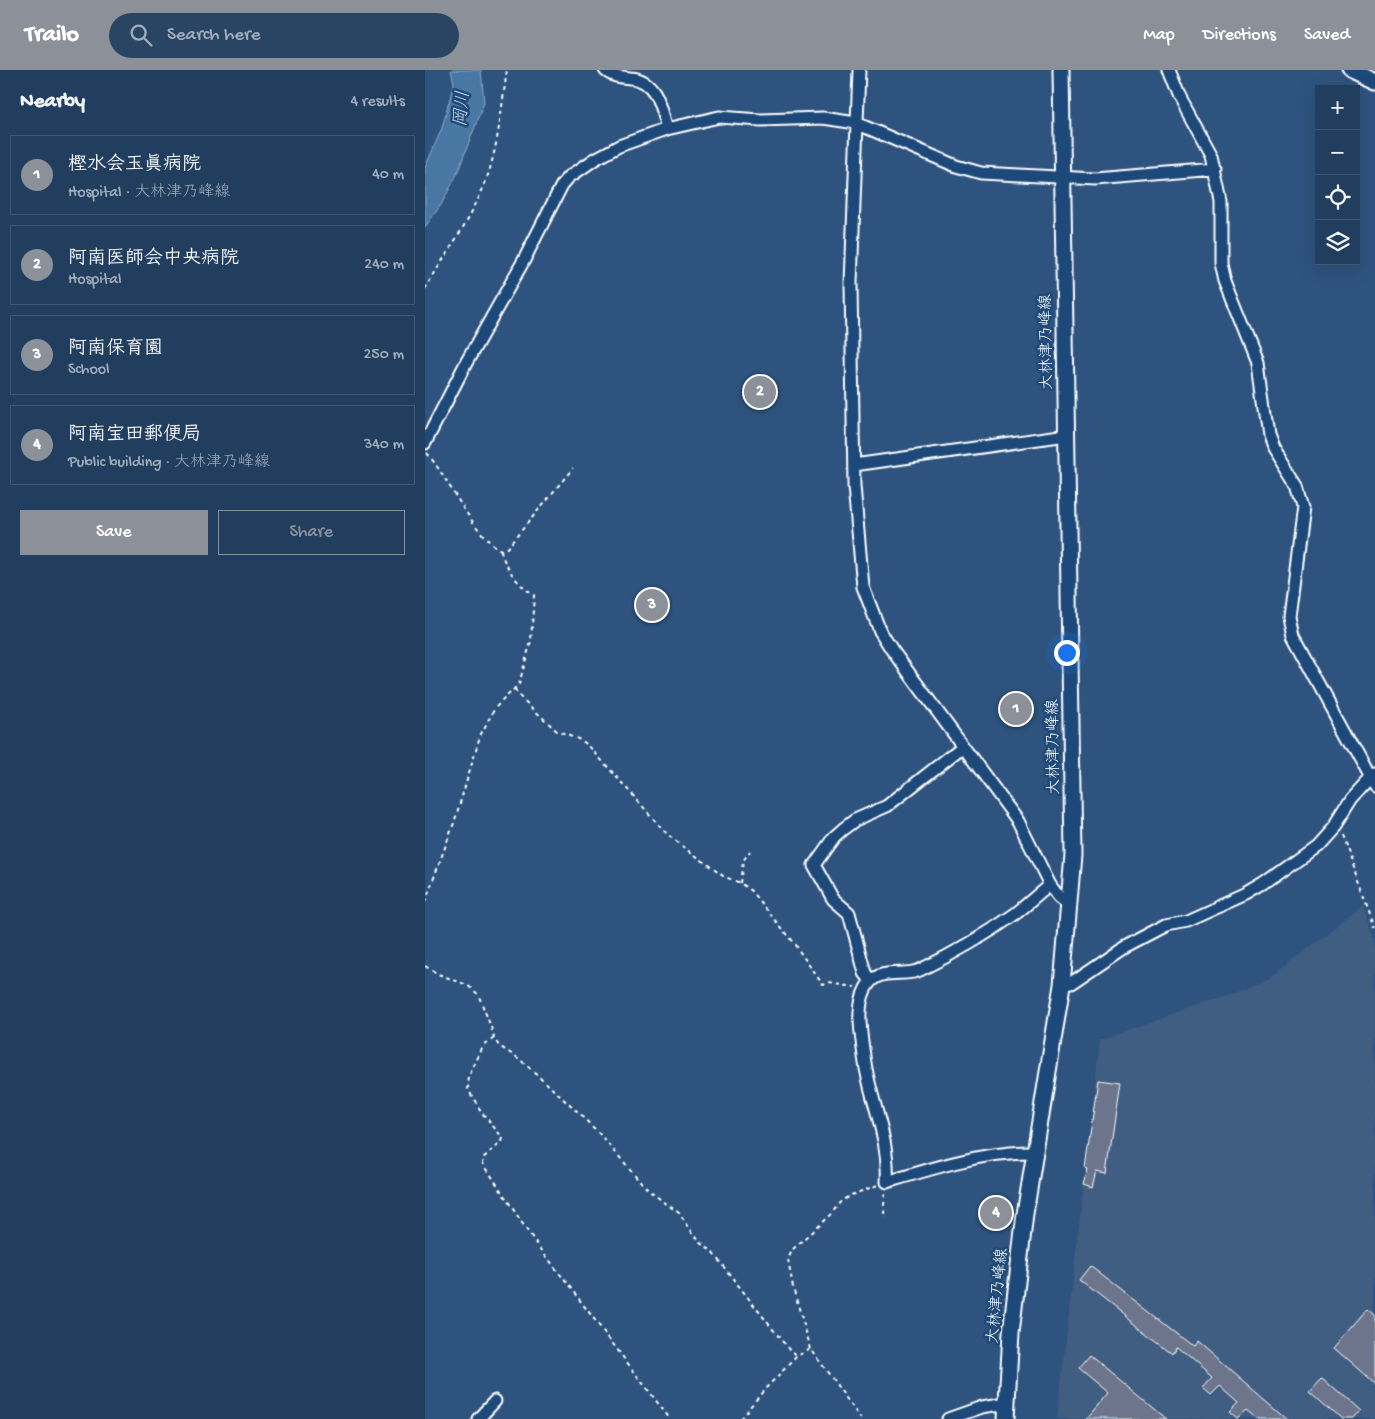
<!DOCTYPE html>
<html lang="en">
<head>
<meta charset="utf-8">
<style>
  :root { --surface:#223e5e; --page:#2a4564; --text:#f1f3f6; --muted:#a2aebc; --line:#3f5773; --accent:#8c9099 }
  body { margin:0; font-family:"Gochi Hand","Klee One",sans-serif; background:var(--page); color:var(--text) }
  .controls { position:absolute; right:15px; top:15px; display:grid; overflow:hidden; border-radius:0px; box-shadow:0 5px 20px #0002 }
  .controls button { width:45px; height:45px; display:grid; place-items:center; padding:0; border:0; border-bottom:1px solid var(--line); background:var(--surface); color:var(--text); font:25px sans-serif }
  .you { position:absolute; left:641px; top:582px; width:18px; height:18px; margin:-12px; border:4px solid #fff; border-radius:50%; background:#1a73e8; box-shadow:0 0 0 8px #1a73e833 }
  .badge { display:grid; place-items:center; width:32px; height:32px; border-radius:50%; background:var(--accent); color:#fff; font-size:16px; font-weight:700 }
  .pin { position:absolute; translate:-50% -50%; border:2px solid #fff; box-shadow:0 1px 5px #0006 }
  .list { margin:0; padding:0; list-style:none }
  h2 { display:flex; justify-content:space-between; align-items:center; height:65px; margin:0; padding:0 20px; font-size:21px }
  h2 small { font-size:16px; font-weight:400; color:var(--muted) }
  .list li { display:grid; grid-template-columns:32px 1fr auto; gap:15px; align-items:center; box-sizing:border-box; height:80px; margin:0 10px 10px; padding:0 10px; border:1px solid var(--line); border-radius:0px }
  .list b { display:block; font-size:19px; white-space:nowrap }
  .list p { margin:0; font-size:16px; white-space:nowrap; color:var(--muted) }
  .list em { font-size:16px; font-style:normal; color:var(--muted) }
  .actions { display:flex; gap:10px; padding:15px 20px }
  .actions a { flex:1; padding:11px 0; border:1px solid var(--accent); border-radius:0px; text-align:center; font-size:18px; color:var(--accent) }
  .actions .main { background:var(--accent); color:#fff }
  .icon { flex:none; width:28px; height:28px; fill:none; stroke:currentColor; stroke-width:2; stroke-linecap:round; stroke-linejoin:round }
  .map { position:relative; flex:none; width:950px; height:1349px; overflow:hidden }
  header { display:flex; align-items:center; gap:30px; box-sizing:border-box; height:70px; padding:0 25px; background:var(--accent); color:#fff }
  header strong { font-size:24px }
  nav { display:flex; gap:28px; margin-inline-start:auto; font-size:18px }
  .search { width:350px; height:45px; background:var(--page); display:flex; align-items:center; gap:12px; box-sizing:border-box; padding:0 18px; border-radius:28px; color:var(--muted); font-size:19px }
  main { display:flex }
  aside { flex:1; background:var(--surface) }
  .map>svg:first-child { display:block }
</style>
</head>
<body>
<header>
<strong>Trailo</strong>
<div class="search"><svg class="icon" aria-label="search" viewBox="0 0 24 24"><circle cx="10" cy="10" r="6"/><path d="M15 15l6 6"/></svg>Search here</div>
<nav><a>Map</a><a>Directions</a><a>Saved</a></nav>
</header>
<main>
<aside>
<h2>Nearby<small>4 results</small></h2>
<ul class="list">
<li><span class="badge">1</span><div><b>樫水会玉眞病院</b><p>Hospital · 大林津乃峰線</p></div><em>40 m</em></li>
<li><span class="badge">2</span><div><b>阿南医師会中央病院</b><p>Hospital</p></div><em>240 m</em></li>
<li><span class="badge">3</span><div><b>阿南保育園</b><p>School</p></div><em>250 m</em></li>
<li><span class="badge">4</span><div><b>阿南宝田郵便局</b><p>Public building · 大林津乃峰線</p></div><em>340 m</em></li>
</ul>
<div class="actions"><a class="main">Save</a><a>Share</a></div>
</aside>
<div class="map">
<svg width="950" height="1349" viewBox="0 0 950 1349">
  <rect width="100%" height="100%" fill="#2e537e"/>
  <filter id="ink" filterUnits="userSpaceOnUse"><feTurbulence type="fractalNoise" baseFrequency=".02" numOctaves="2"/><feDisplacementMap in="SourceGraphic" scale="10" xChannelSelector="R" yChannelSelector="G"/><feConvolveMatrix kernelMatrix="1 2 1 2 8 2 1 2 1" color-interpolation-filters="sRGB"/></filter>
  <g filter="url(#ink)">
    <path fill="#415d82" d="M938,836L950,870V1349H632L675,969L805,925L846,907Z"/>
    <path fill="#4677a2" stroke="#90adc7" d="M26,0H56L59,33L32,104L16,135L0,157V98L17,58L29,13Z"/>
    <path fill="#6c758c" stroke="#fff" d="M673,1010L695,1013L682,1103L672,1101L668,1117L659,1114L663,1100L660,1099Z
      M665,1196L768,1276L772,1271L862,1349H833L823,1341L813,1349L805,1342L814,1333L795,1316L786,1325L778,1318L787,1308L751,1277L747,1283L654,1210Z
      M943,1239L950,1245V1314L909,1278Z
      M664,1285L741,1349H661L683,1323L653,1298Z
      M897,1308L934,1341L927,1349H916L885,1321Z"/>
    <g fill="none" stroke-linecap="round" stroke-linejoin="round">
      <defs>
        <path id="minor" d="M180,0C188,7 196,7 206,8C232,10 236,38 242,59
          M434,0L426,213L429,416L438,517L455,561L467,580L593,751L625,815L634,827L644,835
          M744,0L755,28L786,85L796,132V193L800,211L833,293L843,365L848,378L872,416L878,437L864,546L868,565L950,716
          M0,373L41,293L99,190L137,115L144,107L170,89L194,76L242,59L294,47L335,50L398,48L431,53L531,96L556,103L670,109L790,99
          M429,395L642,365
          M446,911L440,903L424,843L408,829L389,795L409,767L418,759L430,750L462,736L537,677
          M637,915L646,913L699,877L741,855L761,851L821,824L838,814L891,776L908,757L925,730L949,704
          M610,1082C562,1081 508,1098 462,1112C465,1066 444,1029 439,986C436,963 429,931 445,912C457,898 481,907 495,900C528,884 561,865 590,844C602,835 613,824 625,815
          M53,1349L70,1331
          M523,1349L557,1337L582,1333"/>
        <path id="major" d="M924,0L950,12
          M581,1349L586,1263L600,1144L637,915L648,785L636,0"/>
      </defs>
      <use href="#minor" stroke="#fff" stroke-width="15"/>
      <use href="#major" stroke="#fff" stroke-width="19"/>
      <path stroke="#fff" stroke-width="2" stroke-dasharray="4 4" stroke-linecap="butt" d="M0,219C21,183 52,141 64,102C74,69 77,34 82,0
        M2,383C23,408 49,466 76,480L82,478L148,398
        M90,619L93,625L133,662L156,670L164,676L243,765L298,806L315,813L326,821L370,875L398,915L404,913L430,917
        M916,766L950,858
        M315,813L318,791L325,781
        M0,832L29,753L55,666L70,638L94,614L106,571L109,525C96,519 78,495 76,480
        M0,896L13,904L42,915L53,924L66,957L69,968L74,976L93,988L115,1007L171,1060L224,1121L254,1143L274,1171L287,1182L365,1281L372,1286
        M69,968L58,977L44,1006L43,1019L57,1043L78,1068L77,1072L58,1088V1093L103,1162L245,1349
        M460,1124L459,1135L461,1148
        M386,1279L368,1218L363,1190L367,1180L407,1143L416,1131L426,1125L453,1115
        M315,1349L340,1319L372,1286L386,1279L436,1349"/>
      <use href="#minor" stroke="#1f4a7a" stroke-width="11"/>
      <use href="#major" stroke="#1f4a7a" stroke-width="15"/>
    </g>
  </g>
  <g text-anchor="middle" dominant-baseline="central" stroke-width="5" stroke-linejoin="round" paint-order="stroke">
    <g font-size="16" fill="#fff" stroke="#1f4a7a">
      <text transform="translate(623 272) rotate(-91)">大林津乃峰線</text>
      <text transform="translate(630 677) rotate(-91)">大林津乃峰線</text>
      <text transform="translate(574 1226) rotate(-84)">大林津乃峰線</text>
    </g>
    <g font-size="18" font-style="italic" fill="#d1dde8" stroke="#1f4a7a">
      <text transform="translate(38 39) rotate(-85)">岡川</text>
    </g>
  </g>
</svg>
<div class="controls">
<button>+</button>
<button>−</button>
<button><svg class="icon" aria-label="locate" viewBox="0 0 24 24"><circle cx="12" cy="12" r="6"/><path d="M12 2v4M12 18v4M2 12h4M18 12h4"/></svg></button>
<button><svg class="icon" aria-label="layers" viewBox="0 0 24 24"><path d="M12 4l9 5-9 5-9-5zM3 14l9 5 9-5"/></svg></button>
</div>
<div class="you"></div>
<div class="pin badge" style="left:591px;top:639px">1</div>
<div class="pin badge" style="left:335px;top:322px">2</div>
<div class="pin badge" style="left:227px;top:535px">3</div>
<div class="pin badge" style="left:571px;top:1143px">4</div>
</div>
</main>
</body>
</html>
